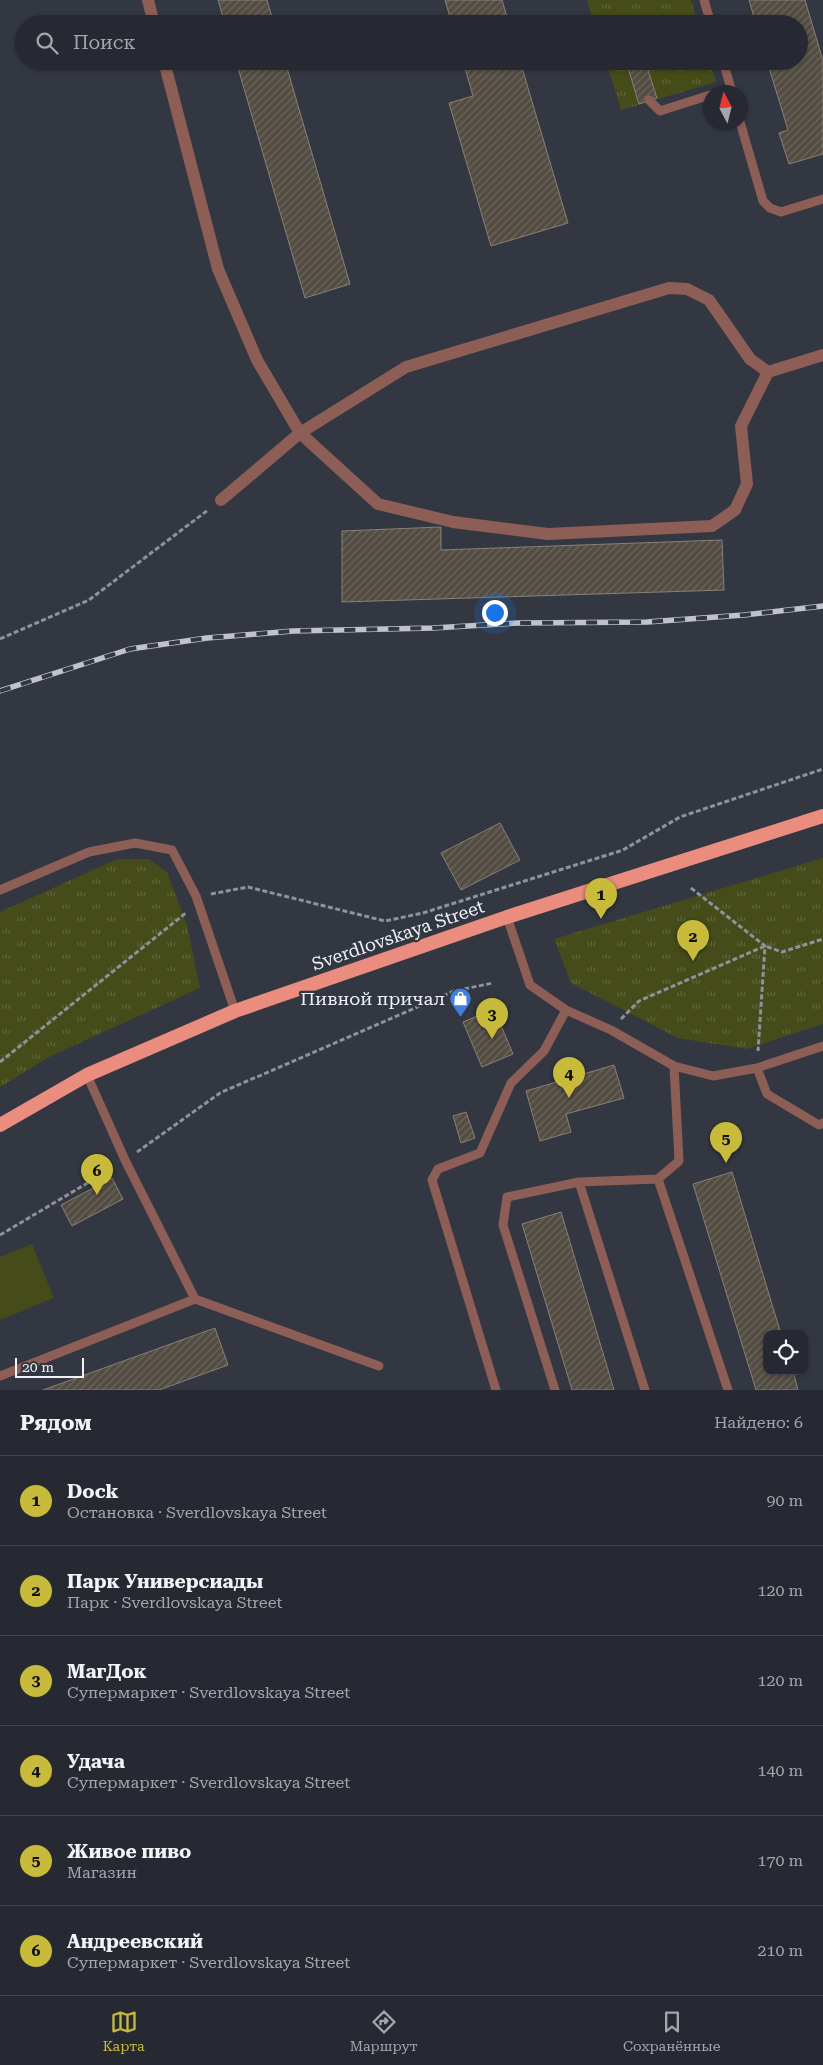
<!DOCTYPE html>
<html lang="ru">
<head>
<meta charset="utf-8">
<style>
  :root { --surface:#262931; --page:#32353d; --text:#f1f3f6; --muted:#a4a6ab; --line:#42454d; --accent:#c8bb3b }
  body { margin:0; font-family:"Roboto Serif",serif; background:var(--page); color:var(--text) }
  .controls { position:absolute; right:15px; bottom:15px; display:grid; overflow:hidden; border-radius:10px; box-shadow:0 1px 4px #0004 }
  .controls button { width:45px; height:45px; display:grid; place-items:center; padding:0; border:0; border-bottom:1px solid var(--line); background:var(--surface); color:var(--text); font:25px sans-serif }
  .compass { position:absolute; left:703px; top:85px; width:45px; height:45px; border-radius:50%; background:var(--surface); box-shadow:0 1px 4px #0004; rotate:353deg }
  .scale { position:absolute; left:15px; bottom:12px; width:69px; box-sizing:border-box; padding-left:5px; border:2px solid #eff2f8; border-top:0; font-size:14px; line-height:18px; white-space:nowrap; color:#eff2f8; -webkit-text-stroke:4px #323741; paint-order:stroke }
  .you { position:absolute; left:494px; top:612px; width:18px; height:18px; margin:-12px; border:4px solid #fff; border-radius:50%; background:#1a73e8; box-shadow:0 0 0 8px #1a73e833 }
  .badge { display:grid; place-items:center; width:32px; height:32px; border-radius:50%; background:var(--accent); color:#111; font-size:16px; font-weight:700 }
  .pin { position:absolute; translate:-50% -41px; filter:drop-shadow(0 1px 2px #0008) }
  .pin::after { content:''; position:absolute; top:26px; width:18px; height:15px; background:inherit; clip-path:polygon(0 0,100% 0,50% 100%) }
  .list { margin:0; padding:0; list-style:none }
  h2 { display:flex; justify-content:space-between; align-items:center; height:65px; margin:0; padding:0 20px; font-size:21px }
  h2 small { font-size:16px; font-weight:400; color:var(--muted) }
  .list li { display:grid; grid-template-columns:32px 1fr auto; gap:15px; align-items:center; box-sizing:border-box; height:90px; padding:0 20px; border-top:1px solid var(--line) }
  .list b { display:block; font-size:19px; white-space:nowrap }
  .list p { margin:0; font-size:16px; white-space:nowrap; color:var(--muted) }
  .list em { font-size:16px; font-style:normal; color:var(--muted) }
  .icon { flex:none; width:28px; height:28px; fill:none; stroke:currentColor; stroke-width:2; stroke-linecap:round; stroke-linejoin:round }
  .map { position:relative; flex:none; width:823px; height:1390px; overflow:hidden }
  .search { position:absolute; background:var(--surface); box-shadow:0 1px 4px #0004; left:15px; right:15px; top:15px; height:55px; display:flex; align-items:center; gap:12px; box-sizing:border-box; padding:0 18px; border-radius:28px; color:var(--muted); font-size:19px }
  .sheet { height:605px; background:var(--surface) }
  nav { display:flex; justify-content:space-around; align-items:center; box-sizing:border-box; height:70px; border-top:1px solid var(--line); background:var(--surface); font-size:14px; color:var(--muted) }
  nav a { display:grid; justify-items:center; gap:2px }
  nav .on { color:var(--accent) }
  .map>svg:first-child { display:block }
</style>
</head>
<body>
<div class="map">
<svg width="823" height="1390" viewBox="0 0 823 1390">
  <defs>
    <pattern id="grass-tufts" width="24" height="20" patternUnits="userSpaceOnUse" patternTransform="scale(1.25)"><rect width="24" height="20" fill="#454c1a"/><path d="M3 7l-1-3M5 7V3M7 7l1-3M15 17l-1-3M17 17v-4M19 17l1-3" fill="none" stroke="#60663c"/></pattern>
    <pattern id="building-hatch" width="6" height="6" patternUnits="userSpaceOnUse" patternTransform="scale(1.25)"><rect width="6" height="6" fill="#534c42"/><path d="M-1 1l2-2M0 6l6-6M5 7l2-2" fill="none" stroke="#6c665e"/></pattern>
  </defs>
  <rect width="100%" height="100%" fill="#323741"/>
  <path fill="url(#grass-tufts)" d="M587,0H691L698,24H594Z
    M606,61H710L716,82L621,110Z
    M823,858V1024L747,1049L678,1038L571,983L554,939Z
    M117,859H149L167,872L187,925L200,988L51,1056L0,1087V912Z"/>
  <path fill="#454c1a" d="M32,1244L54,1298L0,1320V1257Z"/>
  <path fill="url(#building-hatch)" stroke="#898076" d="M218,0H267L274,24H225Z
    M445,0H502L509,24H452Z
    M749,0H805L823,61V154L789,164L779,133L788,130L767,61H799V24H756Z
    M236,61H285L350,284L305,298Z
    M463,61H520L568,223L491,246L449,103L473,96Z
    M626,61H645L657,98L639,104Z
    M441,527V550L722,540L724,590L342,602V531Z
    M500,823L520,860L461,890L441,853Z
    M494,1009L513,1054L482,1067L463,1022Z
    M614,1065L624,1098L566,1114L571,1132L540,1141L526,1091Z
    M466,1112L475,1138L461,1143L453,1116Z
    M732,1172L781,1334H767V1371H793L798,1390H756L693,1184Z
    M112,1178L123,1199L72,1226L61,1205Z
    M561,1212L614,1390H572L522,1224Z
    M215,1328L228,1365L159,1390H43Z"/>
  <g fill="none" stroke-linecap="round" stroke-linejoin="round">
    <path stroke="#8e929a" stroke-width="3" stroke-dasharray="5 2.5" stroke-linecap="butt" d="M0,639L89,600L208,510
      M691,888L765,946L758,1051
      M211,894L248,887L385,921L423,913L623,850L680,817L823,769
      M621,1019L639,1001L765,946L782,952L823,939
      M0,1062L187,912
      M137,1152L220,1093L454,991L493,983
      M0,1235L111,1169"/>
    <path stroke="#8d5e56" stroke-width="9" d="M704,0L711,24
      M723,61L732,92
      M718,92L731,88
      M649,100L660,111L710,95
      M740,122L763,201L770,208L781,212L823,199
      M0,890L89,852L135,843L172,850L196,896L235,1011
      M507,917L530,985L566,1010L611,1030L674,1066L713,1076L757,1068L823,1046
      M674,1066L679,1161L658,1179L728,1390
      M757,1068L767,1094L819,1125L823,1123
      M87,1075L125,1160L195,1299L379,1366
      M0,1376L195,1299
      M496,1390L432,1180L438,1169L480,1153L511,1083L544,1051L566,1010
      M555,1390L503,1225L507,1197L579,1182
      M645,1390L579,1182L658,1179"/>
    <path stroke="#8d5e56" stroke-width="12" d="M148,0L154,24
      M164,61L218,269L257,360L300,433L378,504L453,522L548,534L712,526L735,510L747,484L741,426L768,372
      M221,500L300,433L406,367L669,288L687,289L709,300L750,359L768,372L823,355"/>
    <path stroke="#ea8c7e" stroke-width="14" d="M0,1125L87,1075L235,1011L507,917L823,816"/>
    <defs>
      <path id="rail" d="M0,691L130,649L207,638L293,631L433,628L518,623L647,622L744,615L823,606"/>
    </defs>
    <use href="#rail" stroke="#c0c3ca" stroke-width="5.5"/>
    <use href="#rail" stroke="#323741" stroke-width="4" stroke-dasharray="11" stroke-linecap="butt"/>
  </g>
  <defs>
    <symbol id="shop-pin" viewBox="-11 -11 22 30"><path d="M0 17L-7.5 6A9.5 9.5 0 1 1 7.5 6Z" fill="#3f7fe0" stroke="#323741"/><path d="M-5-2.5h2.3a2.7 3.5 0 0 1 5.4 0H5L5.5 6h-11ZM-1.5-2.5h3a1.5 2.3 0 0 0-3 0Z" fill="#fff"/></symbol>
  </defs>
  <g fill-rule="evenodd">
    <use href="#shop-pin" x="448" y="986" width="25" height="34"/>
  </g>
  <g text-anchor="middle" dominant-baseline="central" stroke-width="4.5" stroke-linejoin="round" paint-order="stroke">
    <g font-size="18" fill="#eff2f8" stroke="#323741">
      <text transform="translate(398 935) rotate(-19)">Sverdlovskaya Street</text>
    </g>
    <g font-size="18" fill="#eff2f8" stroke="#323741" text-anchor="end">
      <text x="445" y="998">Пивной причал</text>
    </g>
  </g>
</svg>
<div class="controls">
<button><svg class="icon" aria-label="locate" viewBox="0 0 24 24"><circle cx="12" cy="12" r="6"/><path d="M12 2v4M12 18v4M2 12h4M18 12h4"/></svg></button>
</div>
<svg class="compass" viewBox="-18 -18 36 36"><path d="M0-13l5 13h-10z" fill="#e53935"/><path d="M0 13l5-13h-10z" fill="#a4a6ab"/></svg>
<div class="scale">20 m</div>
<div class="you"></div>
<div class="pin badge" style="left:601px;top:919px">1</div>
<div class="pin badge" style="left:693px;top:961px">2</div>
<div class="pin badge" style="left:492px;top:1039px">3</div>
<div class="pin badge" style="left:569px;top:1098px">4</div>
<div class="pin badge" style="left:726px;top:1163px">5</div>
<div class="pin badge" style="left:97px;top:1195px">6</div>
<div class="search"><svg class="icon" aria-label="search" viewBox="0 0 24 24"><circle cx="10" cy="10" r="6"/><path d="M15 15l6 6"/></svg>Поиск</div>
</div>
<section class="sheet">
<h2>Рядом<small>Найдено: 6</small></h2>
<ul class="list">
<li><span class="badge">1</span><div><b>Dock</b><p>Остановка · Sverdlovskaya Street</p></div><em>90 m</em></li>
<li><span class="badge">2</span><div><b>Парк Универсиады</b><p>Парк · Sverdlovskaya Street</p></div><em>120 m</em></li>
<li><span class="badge">3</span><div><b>МагДок</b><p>Супермаркет · Sverdlovskaya Street</p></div><em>120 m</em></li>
<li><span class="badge">4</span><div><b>Удача</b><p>Супермаркет · Sverdlovskaya Street</p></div><em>140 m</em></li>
<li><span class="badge">5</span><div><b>Живое пиво</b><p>Магазин</p></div><em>170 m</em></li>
<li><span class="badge">6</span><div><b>Андреевский</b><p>Супермаркет · Sverdlovskaya Street</p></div><em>210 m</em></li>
</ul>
</section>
<nav>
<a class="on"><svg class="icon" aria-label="map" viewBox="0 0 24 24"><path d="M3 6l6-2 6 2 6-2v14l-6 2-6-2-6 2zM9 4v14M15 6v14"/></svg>Карта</a>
<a><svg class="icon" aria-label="directions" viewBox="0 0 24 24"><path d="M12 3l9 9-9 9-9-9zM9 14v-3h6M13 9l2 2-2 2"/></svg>Маршрут</a>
<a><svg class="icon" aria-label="saved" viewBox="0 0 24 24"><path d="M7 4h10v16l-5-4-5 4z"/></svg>Сохранённые</a>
</nav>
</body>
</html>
